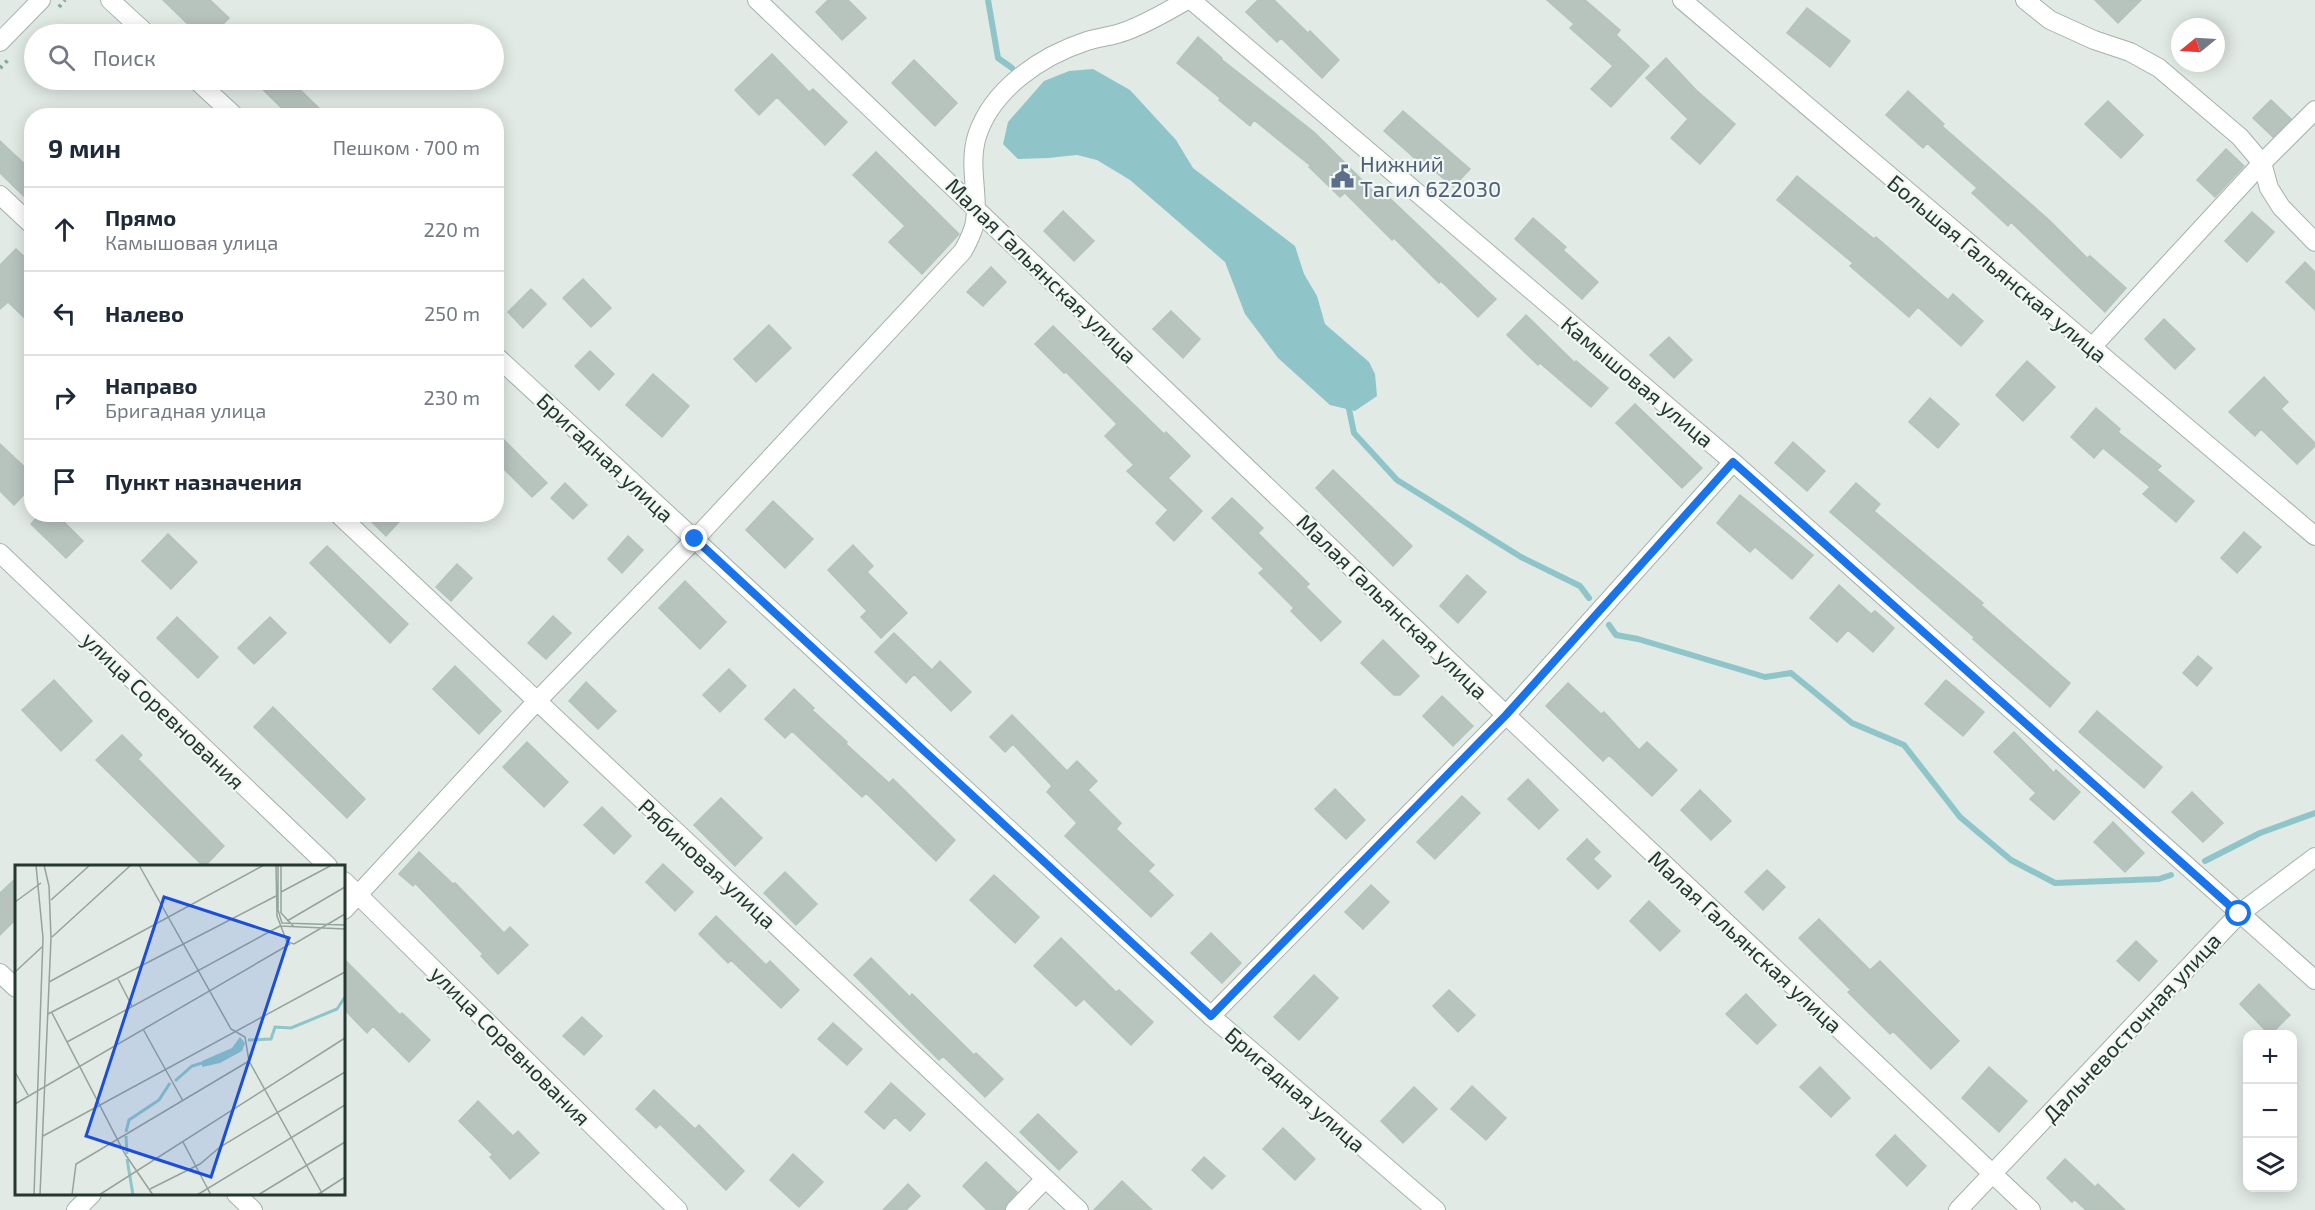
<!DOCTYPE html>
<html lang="ru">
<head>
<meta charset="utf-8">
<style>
  :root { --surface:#fff; --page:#f6f6f7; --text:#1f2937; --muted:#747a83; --line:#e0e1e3 }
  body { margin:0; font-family:"Exo 2",sans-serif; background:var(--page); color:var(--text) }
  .controls { position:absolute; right:18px; bottom:18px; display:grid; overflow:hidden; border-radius:12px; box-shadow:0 3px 15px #0003 }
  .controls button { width:54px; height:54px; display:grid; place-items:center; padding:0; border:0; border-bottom:2px solid var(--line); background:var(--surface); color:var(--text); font:30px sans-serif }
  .compass { position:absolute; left:2171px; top:18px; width:54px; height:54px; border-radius:50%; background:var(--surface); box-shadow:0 3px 15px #0003; rotate:252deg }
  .stop { position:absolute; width:18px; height:18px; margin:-14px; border:4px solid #1a73e8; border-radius:50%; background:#fff }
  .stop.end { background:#1a73e8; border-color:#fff; box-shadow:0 2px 6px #0008 }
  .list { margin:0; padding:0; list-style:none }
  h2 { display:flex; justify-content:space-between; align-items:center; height:78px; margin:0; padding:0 24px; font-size:26px }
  h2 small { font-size:20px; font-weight:400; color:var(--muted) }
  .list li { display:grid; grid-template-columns:39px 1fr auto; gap:18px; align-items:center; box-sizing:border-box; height:84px; padding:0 24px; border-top:2px solid var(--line) }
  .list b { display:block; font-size:22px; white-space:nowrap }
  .list p { margin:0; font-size:20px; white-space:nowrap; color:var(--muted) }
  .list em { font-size:20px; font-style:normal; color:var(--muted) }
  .icon { flex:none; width:33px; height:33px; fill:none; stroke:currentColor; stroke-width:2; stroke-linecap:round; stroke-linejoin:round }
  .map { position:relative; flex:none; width:2315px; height:1210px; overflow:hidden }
  .search { position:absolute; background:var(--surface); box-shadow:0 3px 15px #0003; left:24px; top:24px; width:480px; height:66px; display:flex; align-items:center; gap:15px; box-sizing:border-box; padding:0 21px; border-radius:33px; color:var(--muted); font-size:22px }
  .panel { position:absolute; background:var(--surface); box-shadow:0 3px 15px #0003; left:24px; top:108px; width:480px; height:414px; border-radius:24px }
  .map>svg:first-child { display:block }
</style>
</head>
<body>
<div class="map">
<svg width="2315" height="1210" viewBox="0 0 2315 1210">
  <rect width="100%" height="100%" fill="#e1eae5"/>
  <path fill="#8fc5c9" d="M1093,69L1130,90L1176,140L1193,168L1295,246L1304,274L1317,296L1325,324L1369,362L1375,374L1377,396L1355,411L1330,405L1278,358L1245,314L1225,262L1130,180L1097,160L1077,155L1048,158L1018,159L1003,144L1008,122L1044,81L1069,71Z"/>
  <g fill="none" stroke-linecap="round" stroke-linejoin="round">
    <path stroke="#8fc5c9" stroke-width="6" d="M988,0L998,58L1012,68
      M1348,404L1354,433L1397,480L1521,557L1580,586L1589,598
      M1609,625L1616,635L1638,639L1765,677L1791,673L1852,723L1904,745L1960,817L2011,860L2055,883L2159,879L2171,875
      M2205,861L2260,833L2315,813"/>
  </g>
  <path fill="#b7c4be" stroke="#b4c3bb" stroke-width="1.5" d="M163,0H210L229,18L213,34H198Z
    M828,0H848L866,18L842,40L816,12Z
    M1258,0H1274L1308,33L1310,31L1339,60L1322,78L1281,38L1277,42L1246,12Z
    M1547,0H1585L1620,30L1616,35L1649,66L1611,107L1591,89L1613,66L1570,28L1574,24Z
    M2095,0H2141L2118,23Z
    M1807,8L1850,41L1830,67L1787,33Z
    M1198,37L1222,58L1221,59L1315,133L1376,194L1381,190L1496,299L1478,317L1441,281L1439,283L1394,238L1392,240L1345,193L1340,197L1309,167L1311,166L1254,120L1250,126L1219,100L1220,98L1177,63Z
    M772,54L809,92L813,89L847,122L825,145L777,97L759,115L735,90Z
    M1666,58L1696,90L1735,124L1700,164L1671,138L1688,119L1646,78Z
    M914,60L957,103L935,126L892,83Z
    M253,80H290L327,116H290Z
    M1908,91L1944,124L1942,126L2049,220L2087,258L2090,256L2126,288L2105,312L2011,222L2008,226L1972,193L1977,188L1927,143L1923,148L1886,115Z
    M2271,100L2291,119L2273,137L2253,118Z
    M2108,101L2143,135L2121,158L2085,124Z
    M1403,111L1470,169L1453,187L1419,157L1417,160L1384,131Z
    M0,141L32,171V204L0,173Z
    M2226,149L2244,166L2215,197L2197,180Z
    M876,152L959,234L922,274L889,242L905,226L853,175Z
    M1797,176L1874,239L1876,237L1948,300L1953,294L1983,321L1961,346L1918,307L1909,317L1850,266L1853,263L1777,200Z
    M1063,211L1094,241L1074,261L1044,231Z
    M2252,212L2274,232L2247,262L2225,241Z
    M1533,218L1566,247L1563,250L1598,282L1582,299L1515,239Z
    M16,249L32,264V325L8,302L0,309V265Z
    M2305,262L2315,272V310L2286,282Z
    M991,267L1006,282L983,306L967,292Z
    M583,279L611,308L591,327L563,298Z
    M531,289L546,304L523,328L508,312Z
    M1171,311L1200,339L1183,358L1153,329Z
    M1526,315L1575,363L1576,361L1608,388L1591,407L1540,363L1538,365L1507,335Z
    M2164,319L2195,349L2175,369L2145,339Z
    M769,325L791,348L756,382L734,359Z
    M1053,326L1164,434L1166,432L1190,456L1168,478L1202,511L1174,541L1156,523L1168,510L1127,471L1134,465L1105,436L1117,424L1066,372L1064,373L1035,344Z
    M1669,337L1692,360L1674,378L1650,355Z
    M590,351L614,374L599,390L575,366Z
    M2027,361L2055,387L2023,421L1996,395Z
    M653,374L689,406L662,437L626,405Z
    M2264,377L2288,402L2281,409L2315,443V446L2297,464L2261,429L2255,436L2229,412Z
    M1930,398L1959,424L1938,448L1909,422Z
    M1635,404L1702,468L1682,488L1616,423Z
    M2096,408L2120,429L2118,432L2161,466L2157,470L2194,501L2176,522L2143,494L2150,487L2103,448L2094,458L2071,437Z
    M496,432L547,483L532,497L496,461Z
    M1793,442L1825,471L1807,491L1775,463Z
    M0,444L32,474V486L14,505L0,491Z
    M1333,470L1412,546L1393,566L1316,488Z
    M565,483L587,505L573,519L551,498Z
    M1856,483L1880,504L1874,511L1983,603L1981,605L2070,683L2050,707L1973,639L1974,637L1830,512Z
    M1740,495L1813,555L1792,579L1755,547L1750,552L1717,523Z
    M1232,498L1263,528L1258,533L1309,584L1306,587L1341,622L1321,641L1291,611L1294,608L1259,573L1264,569L1212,518Z
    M773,501L813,539L785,568L746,530Z
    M40,514H56L83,541L66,558L31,524Z
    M364,514H406L386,536Z
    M2244,532L2261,547L2237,573L2221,558Z
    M168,534L197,562L171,589L142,561Z
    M628,536L643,550L622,573L608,559Z
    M853,545L873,566L867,572L907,613L881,638L861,617L867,611L828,570Z
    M327,546L408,624L390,643L310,563Z
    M457,564L472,578L451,601L436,587Z
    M1467,575L1486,592L1458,623L1440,606Z
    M685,581L726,622L700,649L659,608Z
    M1839,585L1871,614L1875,611L1894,628L1873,652L1848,630L1837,642L1810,618Z
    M553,616L571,633L546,659L528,643Z
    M177,617L218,657L198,678L157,638Z
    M270,617L286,633L254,664L238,648Z
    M894,633L932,670L940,661L971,692L951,711L914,674L906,683L875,652Z
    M1383,640L1419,676L1400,695H1394L1361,663Z
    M2198,656L2212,668L2197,686L2183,673Z
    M455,666L501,711L479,734L433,689Z
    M729,669L746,686L720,712L703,695Z
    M54,680L92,721L61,751L22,710Z
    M1946,680L1984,712L1963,736L1925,704Z
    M586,682L616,711L598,729L569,701Z
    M1568,683L1601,714L1604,712L1639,750L1647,742L1677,770L1652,796L1609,755L1603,761L1546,706Z
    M794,689L814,708L812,710L847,742L846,744L889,783L893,779L955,840L936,861L866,793L862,797L792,731L785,738L765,719Z
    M1442,696L1473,726L1453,746L1423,716Z
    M273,707L365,799L347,818L254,727Z
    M2097,711L2162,767L2144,788L2079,732Z
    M1012,715L1067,771L1077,761L1097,781L1088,790L1121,823L1116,829L1154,865L1148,871L1173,895L1151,917L1065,836L1077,823L1047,792L1052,786L1013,744L1005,752L990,737Z
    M2014,732L2054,773L2056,770L2080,792L2054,820L2030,799L2036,793L1994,752Z
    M122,735L142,755L138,759L224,846L204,867L96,760Z
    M527,742L568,782L544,807L503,767Z
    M1528,779L1558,810L1539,829L1508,799Z
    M1335,789L1365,820L1346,839L1315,809Z
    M1700,790L1731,821L1711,840L1681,810Z
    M2192,792L2223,823L2203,842L2172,812Z
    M1462,796L1480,813L1435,859L1417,842Z
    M721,798L762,838L735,866L694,825Z
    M602,807L631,836L614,854L584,825Z
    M2113,822L2144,853L2125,872L2094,842Z
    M1587,839L1600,852L1593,859L1611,876L1598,889L1567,859Z
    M419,852L453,884L455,883L504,933L510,927L528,945L498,974L481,956L483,954L415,883L413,886L399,874Z
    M663,864L693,892L675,911L646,882Z
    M1767,870L1785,887L1763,910L1745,892Z
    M785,872L817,904L796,925L764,893Z
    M994,875L1039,917L1015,943L970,900Z
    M16,878V919L0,935V893Z
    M1371,885L1389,902L1363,929L1345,912Z
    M1649,901L1680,931L1660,951L1630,921Z
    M716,916L766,965L770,961L799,990L781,1008L731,960L728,963L699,934Z
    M1819,919L1870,970L1880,961L1959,1041L1931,1069L1893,1031L1890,1034L1848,992L1851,990L1799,938Z
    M1211,933L1241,963L1222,983L1191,953Z
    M1061,938L1116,992L1119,990L1153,1022L1131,1045L1084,999L1076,1006L1034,966Z
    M2136,941L2157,961L2139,981L2117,961Z
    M871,958L910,997L912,994L974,1055L976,1053L1003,1079L985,1097L943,1056L939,1060L854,975Z
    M344,959L400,1015L402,1013L430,1040L409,1062L373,1026L367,1033L344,1009Z
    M1314,975L1338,998L1299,1040L1274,1017Z
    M2259,984L2290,1015L2270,1035L2240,1004Z
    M1449,990L1475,1015L1458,1032L1433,1006Z
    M1746,994L1776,1025L1757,1044L1726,1014Z
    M582,1017L602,1036L584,1055L563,1036Z
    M833,1023L862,1049L847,1065L818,1039Z
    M1820,1067L1850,1098L1831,1117L1800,1087Z
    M1989,1067L2027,1101L1999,1132L1962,1098Z
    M891,1083L925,1114L910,1131L895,1117L884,1129L865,1112Z
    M1472,1086L1506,1118L1486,1140L1451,1109Z
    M1414,1087L1437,1109L1403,1143L1381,1121Z
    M654,1090L695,1129L699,1125L744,1171L726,1190L660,1124L656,1128L636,1109Z
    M478,1101L513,1136L518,1131L539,1153L510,1179L490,1157L493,1155L459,1121Z
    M1038,1114L1077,1152L1059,1170L1020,1132Z
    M1283,1128L1315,1159L1295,1180L1263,1149Z
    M1895,1135L1926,1166L1907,1186L1876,1155Z
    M793,1154L823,1182L799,1207L770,1180Z
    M1204,1157L1225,1176L1212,1189L1192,1170Z
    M2065,1159L2095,1187L2098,1184L2125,1210H2086L2074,1199L2072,1202L2047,1178Z
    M986,1162L1017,1192L1007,1203L1004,1210H987L963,1186Z
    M1122,1181L1152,1210H1094Z
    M908,1184L920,1196L906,1210H883Z"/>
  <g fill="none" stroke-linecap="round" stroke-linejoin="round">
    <defs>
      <path id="street" d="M757,0L1506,715L2031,1210
        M1191,0L1733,462L2315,980
        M1682,0L2315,536
        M2025,0L2050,20L2094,40L2130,52L2159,68L2240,137L2262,163L2269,188L2281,207L2315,242
        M0,195L32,225
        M2092,347L2262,163L2315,110
        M338,514L1079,1210
        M0,553L328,866
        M344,881L678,1210
        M344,910L536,702L695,539L963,251C968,242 973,233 975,222C979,194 968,165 977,136C992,89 1041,56 1087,41C1100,37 1114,36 1126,31C1148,23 1168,11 1187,0
        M0,973L16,988
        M1211,1016L1506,715L1733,462
        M236,1194L253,1210
        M76,1210L92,1194
        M1015,1210L1045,1179
        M1958,1210L2239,914L2315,857"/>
      <path id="secondary" d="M110,0L147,34
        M0,42L41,0
        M196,80L235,116
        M496,356L1211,1016L1436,1210"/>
    </defs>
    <use href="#street" stroke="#a5b1ab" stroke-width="20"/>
    <use href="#secondary" stroke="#a2b4ac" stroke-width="20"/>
    <path stroke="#85aa9b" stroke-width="4" stroke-dasharray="3 4.5" stroke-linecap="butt" d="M59,7L65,0
      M0,68L8,60"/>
    <use href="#street" stroke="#fff" stroke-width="18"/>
    <use href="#secondary" stroke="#fff" stroke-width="18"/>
  </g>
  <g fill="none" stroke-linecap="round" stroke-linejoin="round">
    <path stroke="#1a73e8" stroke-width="8" d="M695,539L1211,1016L1506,715L1733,462L2239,914"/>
  </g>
  <defs>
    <symbol id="civic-bare" viewBox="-9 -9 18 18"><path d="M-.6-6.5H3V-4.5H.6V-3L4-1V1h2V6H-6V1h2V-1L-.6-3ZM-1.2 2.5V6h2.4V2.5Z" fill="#5c6f8a" stroke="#f1f7f3" stroke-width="2.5" paint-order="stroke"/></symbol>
  </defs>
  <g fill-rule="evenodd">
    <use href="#civic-bare" x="1326" y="160" width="33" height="33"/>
  </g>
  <g text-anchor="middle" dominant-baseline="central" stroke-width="4.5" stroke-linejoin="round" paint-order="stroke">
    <g font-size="22" fill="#4e5e75" stroke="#f1f7f3" text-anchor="start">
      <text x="1360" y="163">Нижний<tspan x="1360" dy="25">Тагил 622030</tspan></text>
    </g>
    <g font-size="22" fill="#243831" stroke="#f1f7f3">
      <text transform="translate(1998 268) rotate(40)">Большая Гальянская улица</text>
      <text transform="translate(1042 270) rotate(44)">Малая Гальянская улица</text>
      <text transform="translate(1638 381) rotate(40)">Камышовая улица</text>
      <text transform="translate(606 457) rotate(43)">Бригадная улица</text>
      <text transform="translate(1393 606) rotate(44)">Малая Гальянская улица</text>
      <text transform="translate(164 710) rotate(44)">улица Соревнования</text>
      <text transform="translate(708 863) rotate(43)">Рябиновая улица</text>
      <text transform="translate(1746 941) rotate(43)">Малая Гальянская улица</text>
      <text transform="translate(2131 1027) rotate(-47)">Дальневосточная улица</text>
      <text transform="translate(511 1045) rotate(45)">улица Соревнования</text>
      <text transform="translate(1296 1089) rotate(41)">Бригадная улица</text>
    </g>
  </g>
  <g transform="translate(15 865)">
    <rect width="330" height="330" fill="#e1eae5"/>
    <path d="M225,172L230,178L227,186L205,198L187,202V196L217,183Z" fill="#8fc5c9"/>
    <path fill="none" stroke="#8fc5c9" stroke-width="3" d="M233,175L256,174L260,162L276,163L322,144L330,132M160,216L177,201L187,198M111,267L114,255L144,235L155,218M111,271L112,289M112,294L118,330"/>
    <path fill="none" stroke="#95a39d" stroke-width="1.5" d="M124,0L216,164L230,172L234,196L308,330M261,0L262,51L272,77L279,79L308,62M263,0V45L267,58L330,60M266,0V48L279,62M266,27L317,0M36,35L75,0M0,37L26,18M272,56L330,22M265,61L330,64M308,62L330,49M37,72L116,0M0,107L28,81M103,114L117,141M34,117L249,0M37,148L110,289L138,330M33,149L261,31M128,164L168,236M52,177L265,61M0,207L13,230M0,239L275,79M28,271L330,107M168,277L196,330M135,324L185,299L205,282L330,207M19,330L28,73L21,0M25,330L36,73L34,21L29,0M57,330L61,299L234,196M84,330L330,173M182,330L330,240M243,330L330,277M302,330L330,312"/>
    <path fill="#1d4ed8" fill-opacity="0.15" stroke="#1d4ed8" stroke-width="3" d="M149,32L274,73L196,312L71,271Z"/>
    <rect width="330" height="330" fill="none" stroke="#243831" stroke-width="3"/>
  </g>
</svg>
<div class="controls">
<button>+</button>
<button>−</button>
<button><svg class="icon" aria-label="layers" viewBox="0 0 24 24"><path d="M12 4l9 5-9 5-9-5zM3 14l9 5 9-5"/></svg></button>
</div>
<svg class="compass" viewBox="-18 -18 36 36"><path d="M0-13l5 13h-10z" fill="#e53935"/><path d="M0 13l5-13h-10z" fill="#747a83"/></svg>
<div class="stop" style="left:2239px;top:914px"></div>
<div class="stop end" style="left:695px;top:539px"></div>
<div class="search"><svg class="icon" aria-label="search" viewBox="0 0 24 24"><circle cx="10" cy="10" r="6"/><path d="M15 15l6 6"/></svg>Поиск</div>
<section class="panel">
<h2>9 мин<small>Пешком · 700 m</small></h2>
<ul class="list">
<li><svg class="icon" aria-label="ahead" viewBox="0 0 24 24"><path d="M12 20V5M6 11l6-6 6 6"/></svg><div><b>Прямо</b><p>Камышовая улица</p></div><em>220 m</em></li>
<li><svg class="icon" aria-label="left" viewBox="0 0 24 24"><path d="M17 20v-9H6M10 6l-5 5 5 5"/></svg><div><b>Налево</b></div><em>250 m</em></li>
<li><svg class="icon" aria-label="right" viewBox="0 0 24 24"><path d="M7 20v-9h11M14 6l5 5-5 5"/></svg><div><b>Направо</b><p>Бригадная улица</p></div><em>230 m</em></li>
<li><svg class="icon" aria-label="arrive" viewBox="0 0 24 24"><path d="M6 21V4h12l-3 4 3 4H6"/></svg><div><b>Пункт назначения</b></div></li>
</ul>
</section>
</div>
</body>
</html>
